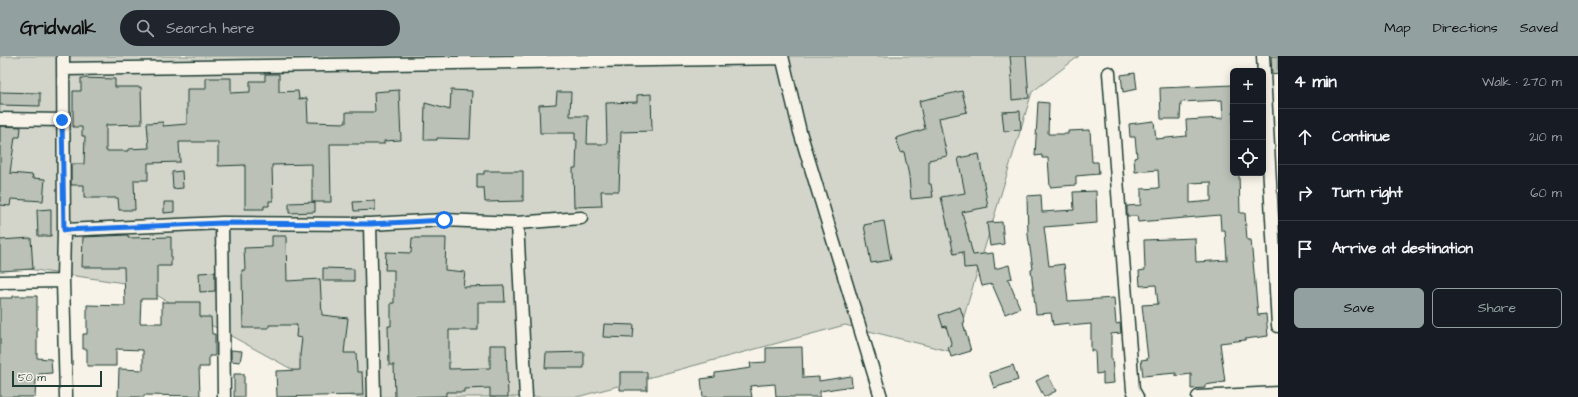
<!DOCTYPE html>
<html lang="en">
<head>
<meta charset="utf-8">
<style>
  :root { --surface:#171b24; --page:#20242c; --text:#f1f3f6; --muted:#9ea1a6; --line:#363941; --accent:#92a19f }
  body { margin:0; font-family:"Architects Daughter",sans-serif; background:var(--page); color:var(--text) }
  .controls { position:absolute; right:12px; top:12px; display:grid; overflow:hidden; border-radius:6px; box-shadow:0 2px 10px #0003 }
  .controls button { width:36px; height:36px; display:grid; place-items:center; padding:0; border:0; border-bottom:1px solid var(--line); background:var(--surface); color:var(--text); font:20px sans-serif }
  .scale { position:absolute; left:12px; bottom:10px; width:90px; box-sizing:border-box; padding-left:4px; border:2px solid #1f3d34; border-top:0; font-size:11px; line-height:14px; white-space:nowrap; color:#1f3d34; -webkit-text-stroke:3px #f7f3e8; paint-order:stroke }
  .stop { position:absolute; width:12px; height:12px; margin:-9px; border:3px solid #1a73e8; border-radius:50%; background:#fff }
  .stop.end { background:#1a73e8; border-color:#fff; box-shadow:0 1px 4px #0008 }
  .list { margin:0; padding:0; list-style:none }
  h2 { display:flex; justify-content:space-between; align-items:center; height:52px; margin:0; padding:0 16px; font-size:17px }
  h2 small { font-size:13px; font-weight:400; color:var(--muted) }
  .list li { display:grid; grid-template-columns:26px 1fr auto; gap:12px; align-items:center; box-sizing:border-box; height:56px; padding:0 16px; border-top:1px solid var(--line) }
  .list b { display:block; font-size:15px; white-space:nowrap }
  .list em { font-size:13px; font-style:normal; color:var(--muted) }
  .actions { display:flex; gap:8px; padding:12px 16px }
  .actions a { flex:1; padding:9px 0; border:1px solid var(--accent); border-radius:6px; text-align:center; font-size:14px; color:var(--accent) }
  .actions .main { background:var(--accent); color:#111 }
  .icon { flex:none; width:22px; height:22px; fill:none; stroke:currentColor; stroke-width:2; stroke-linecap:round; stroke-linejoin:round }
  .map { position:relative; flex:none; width:1278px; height:341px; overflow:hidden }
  header { display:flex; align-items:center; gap:24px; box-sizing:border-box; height:56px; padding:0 20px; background:var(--accent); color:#111 }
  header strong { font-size:19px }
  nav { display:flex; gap:22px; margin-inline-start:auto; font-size:14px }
  .search { width:280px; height:36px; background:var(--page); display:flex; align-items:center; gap:10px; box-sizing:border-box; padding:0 14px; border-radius:22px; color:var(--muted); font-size:15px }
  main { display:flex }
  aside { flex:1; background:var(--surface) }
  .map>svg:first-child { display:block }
</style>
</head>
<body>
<header>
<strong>Gridwalk</strong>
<div class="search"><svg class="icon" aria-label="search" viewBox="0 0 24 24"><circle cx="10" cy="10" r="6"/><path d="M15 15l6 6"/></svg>Search here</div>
<nav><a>Map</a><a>Directions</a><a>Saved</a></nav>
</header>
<main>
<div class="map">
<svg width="1278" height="341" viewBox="0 0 1278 341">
  <rect width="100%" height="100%" fill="#f7f3e8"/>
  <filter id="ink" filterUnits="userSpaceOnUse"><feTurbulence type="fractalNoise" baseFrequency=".025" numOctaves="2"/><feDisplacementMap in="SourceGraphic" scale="8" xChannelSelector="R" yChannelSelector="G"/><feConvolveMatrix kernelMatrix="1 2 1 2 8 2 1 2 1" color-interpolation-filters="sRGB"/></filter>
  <g filter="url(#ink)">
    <path fill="#d3d5ca" stroke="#79897f" d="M0,0H1079L1032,36L953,296L845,269L577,341H362L337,338L138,229L0,209Z"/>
    <path fill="#bbc1b6" stroke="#1f3d34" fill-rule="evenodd" d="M1010,0H1026L1029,42L1012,44L1011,21H1012Z
      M1271,0H1278V18L1272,19Z
      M1135,17L1137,33L1123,36L1121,19Z
      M265,18H279V36L298,35L299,43L307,42L308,66L346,67V56H375L374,36L399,34L401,84L384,85V88H330L331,146H312V108L272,109L273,145H269V150H264V153H245V109L218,110V86H179L180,106L148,107V124H134L135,154H119L118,142H84V129H71V108H84L85,80H82V71H73V35H81V22L115,23V31H141L142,68L106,69V95H128V93L149,92L147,67L163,66V70L187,68V33H206V22H231V37L250,36V25H265Z
      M1233,29V117H1239L1240,157H1245L1247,184H1251L1258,259L1266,258L1268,280L1245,283V284L1220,287L1225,326L1205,329V332L1191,333V318L1176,320V317L1143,320L1141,304L1148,303L1142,249L1158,248L1156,229L1140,230L1139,215L1145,214L1144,184L1195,182L1196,206L1227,204L1225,174H1221L1220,159L1138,166L1137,160H1127V150L1141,149V133L1159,132L1158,114L1135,116L1134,102L1137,101L1135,81H1130L1129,68L1154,65L1156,83L1187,80L1186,64L1223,62L1222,44L1181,46L1180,63H1161L1160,32ZM1211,126V145L1190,147V127Z
      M451,34L472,35L470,83L437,82V84H424L425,47L450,54Z
      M962,35L967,56L939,62L947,100L929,104V128H931L933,141L911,143L909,120L904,96L901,97L896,82L925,73L919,45Z
      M0,36L40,37V50L0,49Z
      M557,36H571L570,60H588L587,88H607L606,47L637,46V39L651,38L652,75L621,76L619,135H601L602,150L574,151L573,112H576L577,84H575V77H540L539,49L556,48Z
      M1038,46L1049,47L1048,78H1068V75L1090,74L1092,106H1098L1099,118L1076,120V129L1050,131L1048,102H1042V99L1035,100Z
      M1020,55L1021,74L1004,75L1002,56Z
      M0,70L21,71L20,81H15L10,117L33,119L32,122L45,123L43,145L11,143L10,150L0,149Z
      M979,98L988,151L962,156L973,199L993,197L995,213L1009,209L1012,222L1008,223L1020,252L1005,258L992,228L982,230L977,211L964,212L963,196L954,198L941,141L965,137L958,102Z
      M182,115L183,132L173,133L172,116Z
      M484,115H523V145L485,146L484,132H477V118H484Z
      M1096,135L1097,167L1044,171L1049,210L1064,208L1068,245L1114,242L1116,268L1120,267L1121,277L1111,278V303L1112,302L1114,327L1103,328V317L1096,318L1095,295H1091V268L1069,270V267L1053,269L1051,257L1036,258L1031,214L1033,213L1028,179L1027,140L1041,139L1042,156L1074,154L1073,136Z
      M375,145V154L354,155L353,146Z
      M164,146H174V156L164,157Z
      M315,146V156L289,157V147Z
      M51,153V180H38L37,154Z
      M884,165L891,204L871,207L864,169Z
      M1002,166L1004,188L990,190L987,167Z
      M128,179V182L171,181V210H157V243H141L140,267H162V246H200V261H211L212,278H215V300H209V311H199L200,340L144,339V341H118L119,313L143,314V294L116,293V310H87V293H83V278H87V249L125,250L124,211H82L83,181Z
      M272,180H286L287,225L320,223L322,259L348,262L344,297H356L357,316H362L363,339L277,341L276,315L300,314V299L302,282L296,281L297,269H269V272H243L242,214H245L244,192L272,191Z
      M31,182L33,213L0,215V184Z
      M412,182H446L445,214L465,216L463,231L504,230L505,246H478V274H449V313L490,312V289H506L508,341H490V332L464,333V336H446V340L395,341L394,309H389L388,270H391V247H394V214H385L386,196L411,197Z
      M323,212L354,213V225H323Z
      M215,216V235L200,236L199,217Z
      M13,240H37V302L51,303L52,317L39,318V324H36L35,341H0V242H13Z
      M960,251L965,266L963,267L971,295L951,301L948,291L952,290L946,270L943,271L939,259Z
      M604,268L634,269L633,282L603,281Z
      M802,291L803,322L819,321V325L851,320L852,330L820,335V341H776L775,328L750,330L752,341H703L701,323L715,321V317L751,312L750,307L766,306V292Z
      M231,294L242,295L240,306L231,305Z
      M584,296V312H545L546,297Z
      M1013,309L1018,324L994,332L989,317Z
      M620,316H647V334H620Z
      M234,318H244V341H234Z
      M1048,319L1056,335L1044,341L1036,325Z"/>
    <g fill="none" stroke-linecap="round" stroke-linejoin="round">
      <defs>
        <path id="minor" d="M63,0L64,174L63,225L66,341
          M782,0L800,76L881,341
          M1263,0L1278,270
          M63,13L782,2
          M1109,17L1133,334L1137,341
          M0,63L62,64
          M222,167L224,341
          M517,167L526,341
          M370,168L374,341
          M64,174L222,167L370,168L444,164L517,167L581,162
          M0,226L63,225
          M1198,341L1278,337"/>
      </defs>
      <use href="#minor" stroke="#1f3d34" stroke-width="15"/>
      <use href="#minor" stroke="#f7f3e8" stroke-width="12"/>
    </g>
  </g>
  <g fill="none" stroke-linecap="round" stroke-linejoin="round" filter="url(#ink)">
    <path stroke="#1a73e8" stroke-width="5" d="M62,64L64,174L222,167L370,168L444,164"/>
  </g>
</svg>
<div class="controls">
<button>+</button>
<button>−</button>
<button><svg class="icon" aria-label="locate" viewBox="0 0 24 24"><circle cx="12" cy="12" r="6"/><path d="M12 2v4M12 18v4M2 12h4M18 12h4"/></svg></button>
</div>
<div class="scale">50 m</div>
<div class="stop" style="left:444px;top:164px"></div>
<div class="stop end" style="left:62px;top:64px"></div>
</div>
<aside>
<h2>4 min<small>Walk · 270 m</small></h2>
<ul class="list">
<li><svg class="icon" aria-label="ahead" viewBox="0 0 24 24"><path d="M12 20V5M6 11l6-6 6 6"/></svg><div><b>Continue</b></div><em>210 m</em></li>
<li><svg class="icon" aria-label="right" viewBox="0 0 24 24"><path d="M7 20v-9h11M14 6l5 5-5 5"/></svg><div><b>Turn right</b></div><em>60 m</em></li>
<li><svg class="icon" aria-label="arrive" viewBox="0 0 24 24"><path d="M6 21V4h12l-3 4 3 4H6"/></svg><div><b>Arrive at destination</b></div></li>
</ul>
<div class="actions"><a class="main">Save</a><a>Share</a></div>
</aside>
</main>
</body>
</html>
